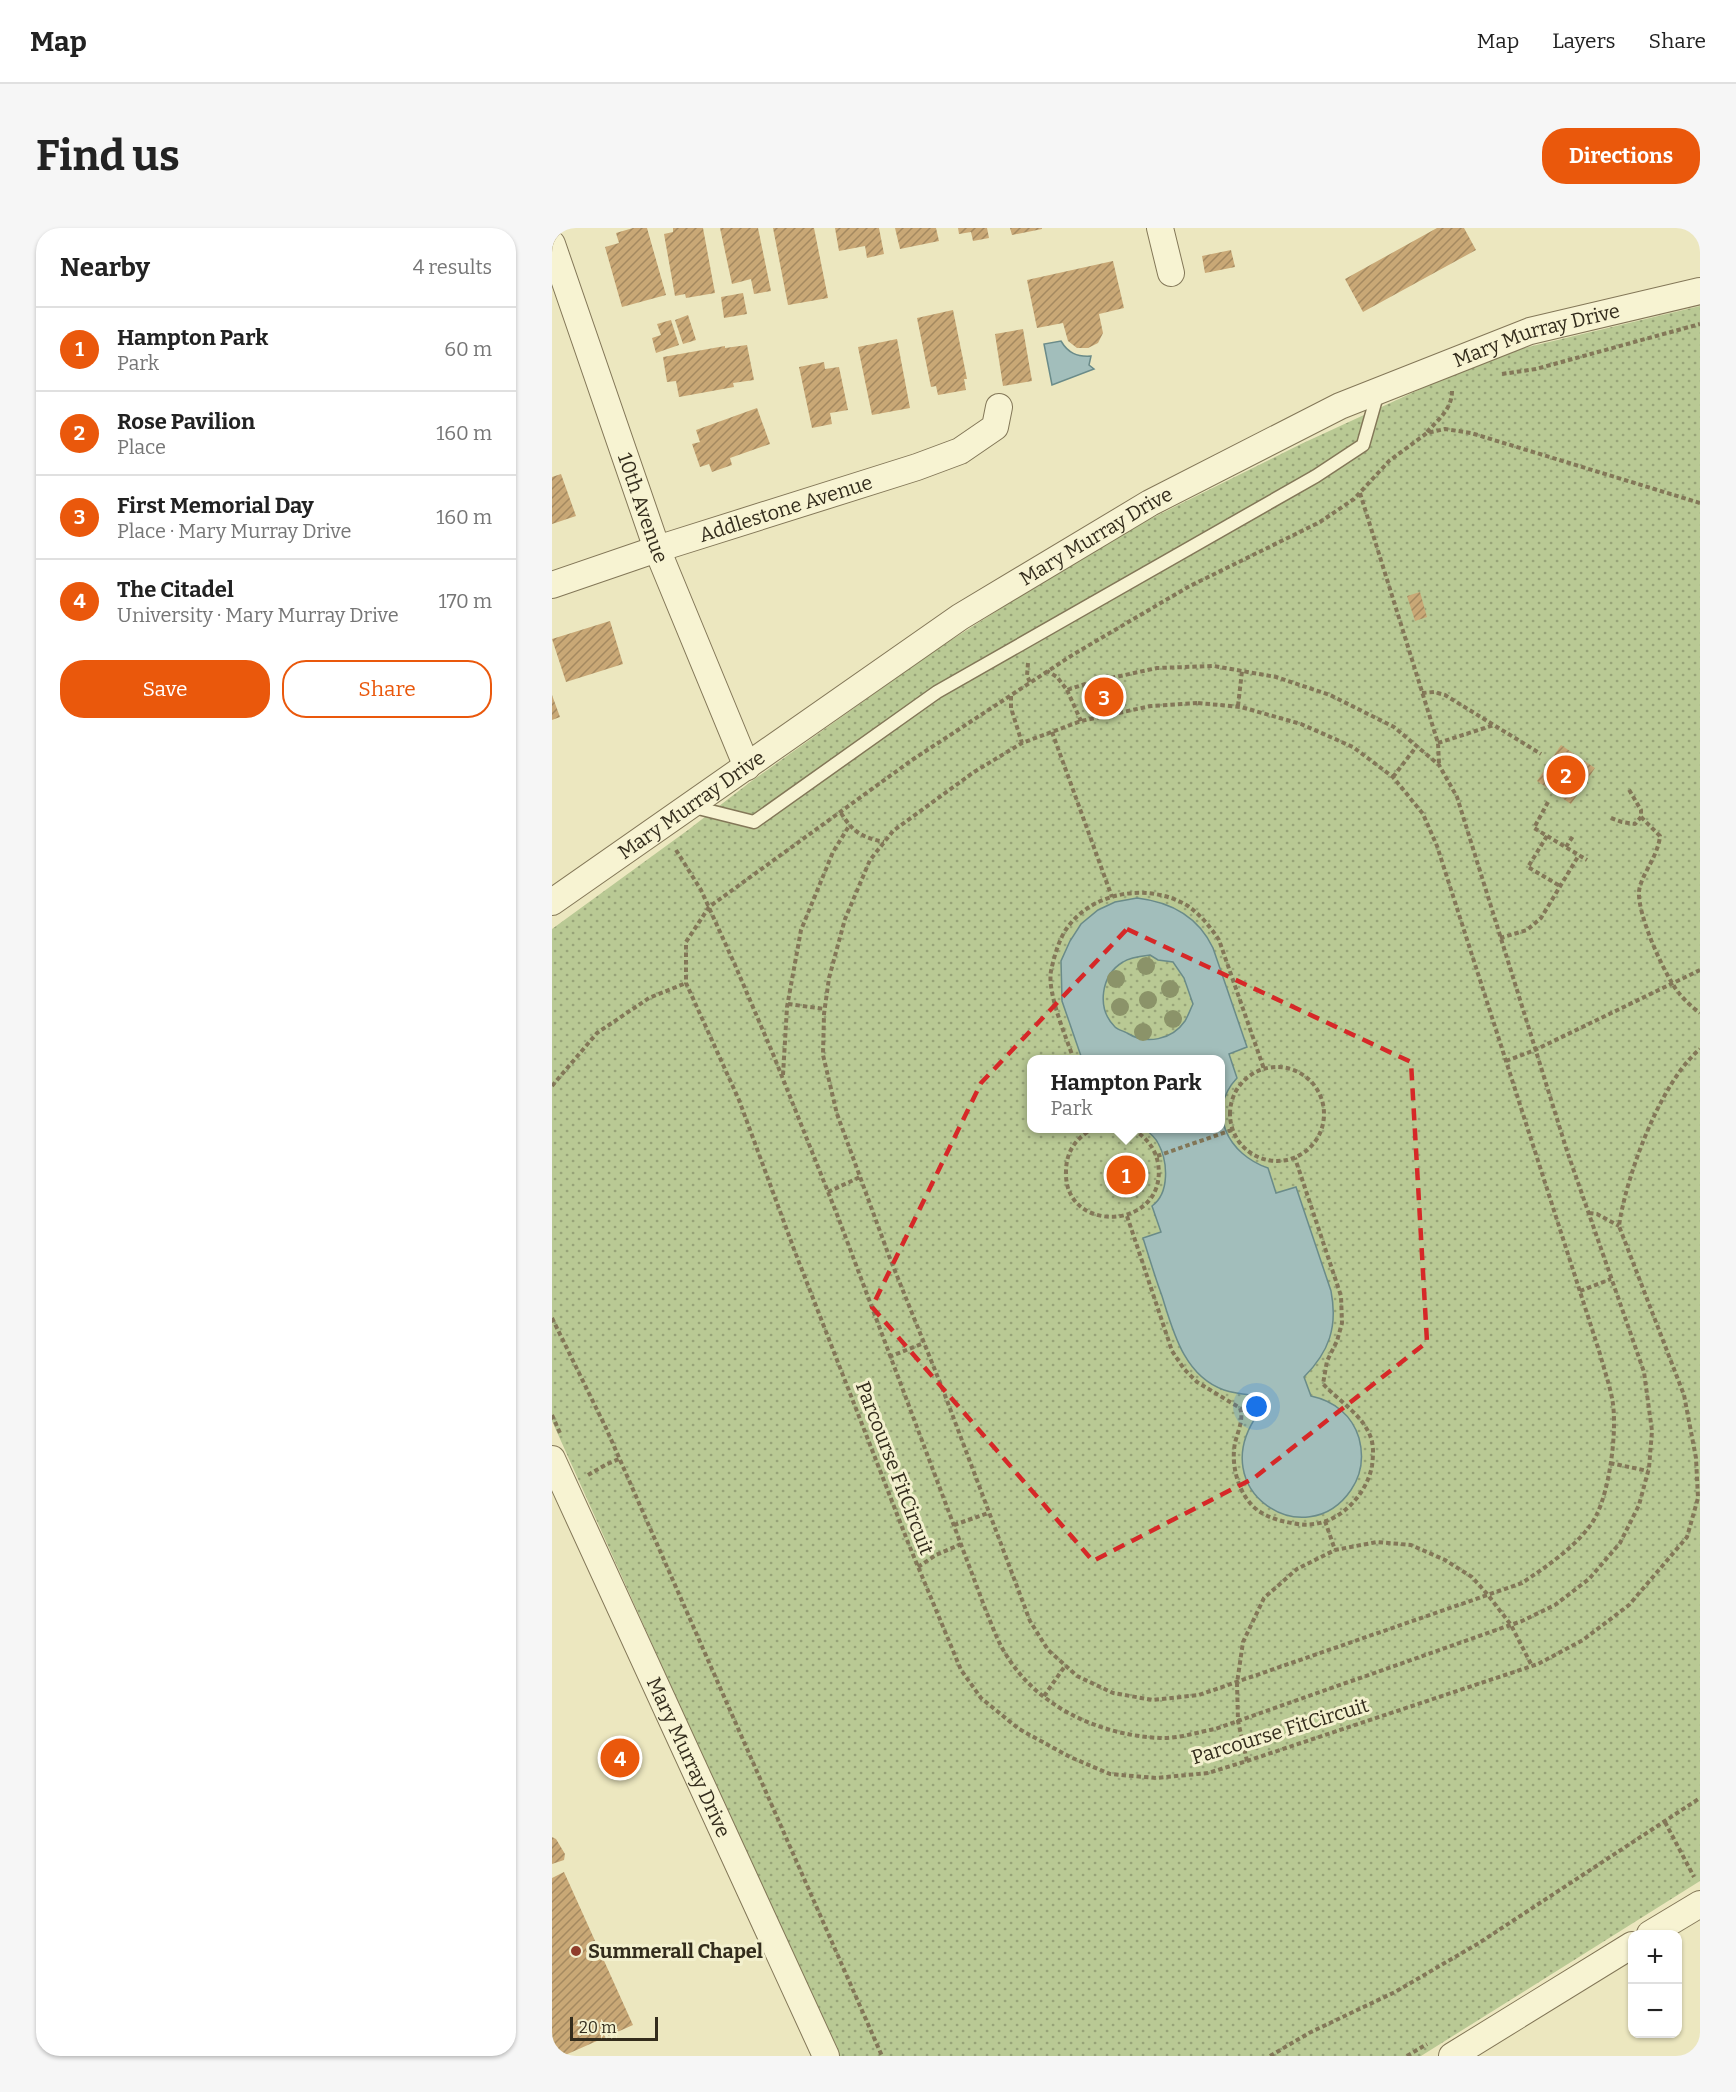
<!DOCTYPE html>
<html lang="en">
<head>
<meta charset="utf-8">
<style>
  :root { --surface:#fff; --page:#f6f6f6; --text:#222; --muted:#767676; --line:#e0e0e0; --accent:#ea580c }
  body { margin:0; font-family:Bitter,serif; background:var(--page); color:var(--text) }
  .controls { position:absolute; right:18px; bottom:18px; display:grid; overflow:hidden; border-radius:12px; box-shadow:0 2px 4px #0004 }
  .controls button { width:54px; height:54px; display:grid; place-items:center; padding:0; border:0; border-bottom:2px solid var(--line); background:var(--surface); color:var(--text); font:30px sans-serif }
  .scale { position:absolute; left:18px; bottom:15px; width:88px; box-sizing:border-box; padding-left:6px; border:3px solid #332c1c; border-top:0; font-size:16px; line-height:21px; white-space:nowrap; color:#332c1c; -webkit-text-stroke:4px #f3f0ce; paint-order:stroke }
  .you { position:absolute; left:705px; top:1179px; width:21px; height:21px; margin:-15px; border:4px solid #fff; border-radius:50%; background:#1a73e8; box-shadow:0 0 0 9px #1a73e833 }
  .badge { display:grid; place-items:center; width:39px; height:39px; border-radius:50%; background:var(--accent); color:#fff; font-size:20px; font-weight:700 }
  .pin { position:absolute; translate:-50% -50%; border:3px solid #fff; box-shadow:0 2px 6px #0006 }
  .popup { position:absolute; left:475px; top:827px; width:198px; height:78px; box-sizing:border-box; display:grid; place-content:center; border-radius:12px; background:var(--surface); filter:drop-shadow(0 2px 4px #0005); font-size:20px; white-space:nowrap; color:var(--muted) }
  .popup b { font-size:22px; color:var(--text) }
  .popup::after { content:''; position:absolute; left:50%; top:100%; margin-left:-12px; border:12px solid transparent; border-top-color:var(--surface) }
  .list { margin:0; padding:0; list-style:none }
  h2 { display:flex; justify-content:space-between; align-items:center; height:78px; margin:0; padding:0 24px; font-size:26px }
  h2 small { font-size:20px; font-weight:400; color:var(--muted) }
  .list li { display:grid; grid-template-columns:39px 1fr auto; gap:18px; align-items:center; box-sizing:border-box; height:84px; padding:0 24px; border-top:2px solid var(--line) }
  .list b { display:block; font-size:22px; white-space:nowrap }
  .list p { margin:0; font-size:20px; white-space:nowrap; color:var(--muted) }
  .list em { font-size:20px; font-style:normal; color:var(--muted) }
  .actions { display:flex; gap:12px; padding:18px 24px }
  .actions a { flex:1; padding:14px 0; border:2px solid var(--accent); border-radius:24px; text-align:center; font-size:21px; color:var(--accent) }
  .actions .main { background:var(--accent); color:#fff }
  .map { position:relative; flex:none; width:1148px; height:1828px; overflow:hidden; border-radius:24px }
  header { display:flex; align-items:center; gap:36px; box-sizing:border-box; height:84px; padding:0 30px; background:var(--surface); border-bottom:2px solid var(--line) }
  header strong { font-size:28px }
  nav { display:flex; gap:33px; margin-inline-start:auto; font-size:21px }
  .intro { display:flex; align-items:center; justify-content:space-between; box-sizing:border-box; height:144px; padding:0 36px }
  h1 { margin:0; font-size:42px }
  .button { padding:15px 27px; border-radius:24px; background:var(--accent); color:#fff; font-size:21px; font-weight:700 }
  main { display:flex; gap:36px; padding:0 36px }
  aside { flex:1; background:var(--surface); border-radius:24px; box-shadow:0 2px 4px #0004 }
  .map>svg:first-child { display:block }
</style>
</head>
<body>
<header>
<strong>Map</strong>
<nav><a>Map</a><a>Layers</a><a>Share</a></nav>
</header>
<div class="intro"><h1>Find us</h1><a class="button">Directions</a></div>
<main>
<aside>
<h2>Nearby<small>4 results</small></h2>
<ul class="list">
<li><span class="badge">1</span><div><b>Hampton Park</b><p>Park</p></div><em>60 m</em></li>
<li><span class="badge">2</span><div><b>Rose Pavilion</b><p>Place</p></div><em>160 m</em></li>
<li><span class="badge">3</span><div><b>First Memorial Day</b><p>Place · Mary Murray Drive</p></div><em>160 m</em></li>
<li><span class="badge">4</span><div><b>The Citadel</b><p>University · Mary Murray Drive</p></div><em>170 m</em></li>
</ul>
<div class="actions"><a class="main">Save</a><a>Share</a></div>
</aside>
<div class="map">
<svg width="1148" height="1828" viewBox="0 0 1148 1828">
  <defs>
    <pattern id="park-dots" width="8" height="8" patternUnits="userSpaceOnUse" patternTransform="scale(1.5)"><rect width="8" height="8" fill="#b9c994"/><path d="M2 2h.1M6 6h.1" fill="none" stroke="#97a378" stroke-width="1.8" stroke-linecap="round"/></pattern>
    <pattern id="building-hatch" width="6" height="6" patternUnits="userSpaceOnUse" patternTransform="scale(1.5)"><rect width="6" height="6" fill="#c9a876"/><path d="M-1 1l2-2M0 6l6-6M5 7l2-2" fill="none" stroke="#a48960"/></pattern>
  </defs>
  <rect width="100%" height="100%" fill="#ece7bf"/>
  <path fill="url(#park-dots)" fill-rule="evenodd" d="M1148,78V1653L869,1828H285L0,1193V701L136,602L197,555L382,423L503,346L594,293L749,216L875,158L968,121ZM480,832H668V900H480Z"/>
  <path fill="#a2bebb" stroke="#6a8b89" stroke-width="1.5" fill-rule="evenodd" d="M509,113C516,125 525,129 539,128L537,137L542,141L500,157L492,116Z
    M585,670C619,674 646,688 661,720L695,819L677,826L685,850C653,884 677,927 716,940L724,965L744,959L779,1063C786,1099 777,1124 752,1149L759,1168C782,1173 800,1187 807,1210C812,1229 810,1246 799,1262C754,1328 651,1263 706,1186L699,1167C690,1166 681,1165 672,1162C632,1148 621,1103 610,1068C603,1049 597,1029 591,1010L609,1004L600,978C618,965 616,933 606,915C603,909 598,905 593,901L668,900V832L530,831L510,773L509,733L518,713L529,696L546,682L563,674ZM598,727L606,732L621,734L632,750L641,776C638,782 636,788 633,793C620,812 594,817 575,805C572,803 566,802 563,799C544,780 549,747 571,734C578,729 589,728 598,727Z"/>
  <path fill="url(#building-hatch)" d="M81,0H95L114,67L70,79L53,19L67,15L64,5Z
    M121,0H151L163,65L134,70L133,66L123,68L112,6L121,4Z
    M168,0H206L219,63L202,66L199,51L180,56Z
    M221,0H262L276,70L236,77Z
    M283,0H327L332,26L315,30L313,18L287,23Z
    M343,0H384L387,13L348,21Z
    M406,0H435L437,10L421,13L419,4L407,6Z
    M458,0H490V1L460,7Z
    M885,0H912L924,22L811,84L793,51Z
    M679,22L683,39L653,45L650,28Z
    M561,33L572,80L547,86L551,105L546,115L536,120H525L516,113L511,95L485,100L475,52Z
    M191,65L195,86L172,90L169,69Z
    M401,82L415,151H412L414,162L386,167L384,158L379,159L365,90Z
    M136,87L144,112L131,116L123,92Z
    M119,92L127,117L104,125L100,110L109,107L105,96Z
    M471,101L480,153L451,158L443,106Z
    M345,111L358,180L320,187L306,119Z
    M195,117L202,152L181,155L182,159L127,169L124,153L115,154L111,129L173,118V120Z
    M272,134L273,141L287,139L296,182L278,185L280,196L260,200L247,139Z
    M205,180L218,216L178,230L180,237L160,244L157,236L148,239L140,216L148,214L144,202Z
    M9,246L24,288L0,296V249Z
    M868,364L875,389L863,393L855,368Z
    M58,393L71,436L14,454L0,411Z
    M0,467L8,489L0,492Z
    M1009,517L1043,540L1019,576L985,553Z
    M0,1609L4,1611L13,1626L12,1632L0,1636Z
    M12,1644L81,1797L11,1828H0V1650Z"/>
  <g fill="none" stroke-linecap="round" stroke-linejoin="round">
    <defs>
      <path id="lane" d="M138,578L202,594L385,464L764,248L811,217L826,164"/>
      <g id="street">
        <path d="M608,0L619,45"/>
        <path id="s1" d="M0,16L105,321L195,539"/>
        <path id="s2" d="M0,357L105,321L365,239L408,223L443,199L447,179"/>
        <path id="s3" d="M0,674L408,389L598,275L788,178L978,103L1148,63"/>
        <path id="s4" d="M0,1231L274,1828"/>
        <path d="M1098,1706L1148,1676"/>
        <path d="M900,1828L1080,1717"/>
      </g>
    </defs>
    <use href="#lane" stroke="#837758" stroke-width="15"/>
    <use href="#street" stroke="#837758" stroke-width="28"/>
    <path stroke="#837758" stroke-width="4" stroke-dasharray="4.5 3" stroke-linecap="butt" d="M950,146L984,141L1148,96
      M875,204C886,192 900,181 900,163
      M808,265L886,515L887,536
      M1148,275L919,205L893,201L875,205L837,233L802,271L768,294L636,359L522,426L360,532L157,679L134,714V755L187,872L243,1024L357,1317L409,1442L429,1470L467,1501L518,1529L558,1546L604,1550L656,1545L695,1533L986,1436L1031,1412L1077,1377L1135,1309L1146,1270L1144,1230L1132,1167L1067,998C1074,948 1109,853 1148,821
      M476,435L475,448L478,454
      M515,462L529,493
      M870,465L882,464L893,467L989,526
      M459,468V480L470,515
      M646,475L689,479L749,496L801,519L841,549L871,586L885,618L1048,1126C1052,1141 1057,1155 1060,1170C1066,1200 1058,1261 1044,1288C1031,1314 994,1339 970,1355L647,1467L601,1472L561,1465L525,1448L496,1422L478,1393L391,1162L337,1028L285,886L271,827L272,786L277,750L293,691L318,632L341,603L422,544L470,515L529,493L599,478Z
      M686,478L690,443
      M500,504L560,669
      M886,515L942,497
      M841,549L864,519
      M996,574L982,600L1035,632
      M289,585C301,604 309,609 332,614
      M1089,589L1108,608C1106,629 1088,648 1087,664C1086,687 1108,735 1120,755C1127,767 1137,777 1148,785
      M1059,590L1070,594L1083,596L1089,589V582L1076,560
      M995,608L976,639L1008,658
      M1014,619L1021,608
      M124,622L149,662L183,737L221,826L286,989L434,1383C440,1397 445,1412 453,1425C485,1479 547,1507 608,1510C625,1511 646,1504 663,1501L970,1393L1003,1377L1037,1351L1068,1315L1087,1277L1097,1240L1100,1203L1092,1144L1015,923L905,569L887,537L842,499L778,467L724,449L662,438L605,440L536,455L515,462L505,449L495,443
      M948,710L975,702L989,690L1027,627
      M236,776L273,781
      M522,832C514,809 495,765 499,743C502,729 507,711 515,700C542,662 599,655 636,678C649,687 659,700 667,712L712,841
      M954,833L983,822L1148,742
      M678 886a47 47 0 1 1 94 0a47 47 0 1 1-94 0Z
      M231,847L235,779L249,702L281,624L297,598
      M0,858L45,805L97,770L134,755
      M542,900C524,910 514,923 514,944C512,1008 617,1002 606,935C603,919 592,907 578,900
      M605,928L680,902
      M276,964L308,949
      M1037,985L1045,986L1067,998
      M575,988L620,1123L632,1141L645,1154L688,1180C692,1191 686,1203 683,1215C679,1235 685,1260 698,1275C706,1285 719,1290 730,1293C740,1295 751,1298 762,1296C790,1293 815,1265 820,1238C821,1229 822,1219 819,1210C811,1187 787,1173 771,1156L775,1133L785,1113L790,1095L789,1068L743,930
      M1028,1063L1059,1051
      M0,1090L54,1200L330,1828
      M337,1129L372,1115
      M0,1187L8,1205
      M1058,1235L1096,1243
      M36,1247L55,1236L67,1231
      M773,1293L783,1322
      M402,1297L436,1285
      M366,1339L384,1327L409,1316
      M492,1468L513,1438
      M695,1533L686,1493L685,1455L691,1414L712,1370L745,1341L783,1322L825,1314L859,1317L893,1332L920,1349L936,1367L959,1397L980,1438
      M1113,1594L1142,1649
      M718,1828L757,1805L843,1764L927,1715L1148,1570
      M855,1828L875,1816"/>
    <use href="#lane" stroke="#f7f3d2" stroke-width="12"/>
    <use href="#street" stroke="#f7f3d2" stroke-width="26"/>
  </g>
  <g fill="#8b9369">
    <circle cx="594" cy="738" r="9"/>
    <circle cx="564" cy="751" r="9"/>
    <circle cx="618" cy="761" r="9"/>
    <circle cx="596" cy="772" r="9"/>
    <circle cx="568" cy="779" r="9"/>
    <circle cx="621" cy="791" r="9"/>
    <circle cx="591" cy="804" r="9"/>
  </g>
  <path fill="none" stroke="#d62828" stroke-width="4.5" stroke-dasharray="12 8" stroke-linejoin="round" d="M575,701L859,834L875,1114L702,1250L541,1333L320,1079L429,855Z"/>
  <circle fill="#903d2b" stroke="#f3f0ce" stroke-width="2" cx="24" cy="1723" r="6"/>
  <g text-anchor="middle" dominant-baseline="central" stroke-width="6" stroke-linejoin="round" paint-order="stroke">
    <g font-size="20" fill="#332c1c" stroke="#f3f0ce">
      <text stroke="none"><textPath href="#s3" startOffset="1142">Mary Murray Drive</textPath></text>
      <text stroke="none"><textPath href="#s1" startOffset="279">10th Avenue</textPath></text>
      <text stroke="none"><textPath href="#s2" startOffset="246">Addlestone Avenue</textPath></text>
      <text stroke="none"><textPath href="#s3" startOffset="656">Mary Murray Drive</textPath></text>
      <text stroke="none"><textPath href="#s3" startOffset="170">Mary Murray Drive</textPath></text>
      <text transform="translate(343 1240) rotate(69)">Parcourse FitCircuit</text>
      <text transform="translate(728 1503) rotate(-17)">Parcourse FitCircuit</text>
      <text stroke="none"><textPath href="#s4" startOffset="328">Mary Murray Drive</textPath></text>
    </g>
    <g font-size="20" font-weight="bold" fill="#332c1c" stroke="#f3f0ce" text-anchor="start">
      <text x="36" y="1723">Summerall Chapel</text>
    </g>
  </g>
</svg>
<div class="controls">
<button>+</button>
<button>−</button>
</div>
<div class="scale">20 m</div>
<div class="you"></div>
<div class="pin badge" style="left:574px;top:947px">1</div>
<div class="popup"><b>Hampton Park</b>Park</div>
<div class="pin badge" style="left:1014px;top:547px">2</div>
<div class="pin badge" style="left:552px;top:469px">3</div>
<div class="pin badge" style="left:68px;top:1530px">4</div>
</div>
</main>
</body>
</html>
